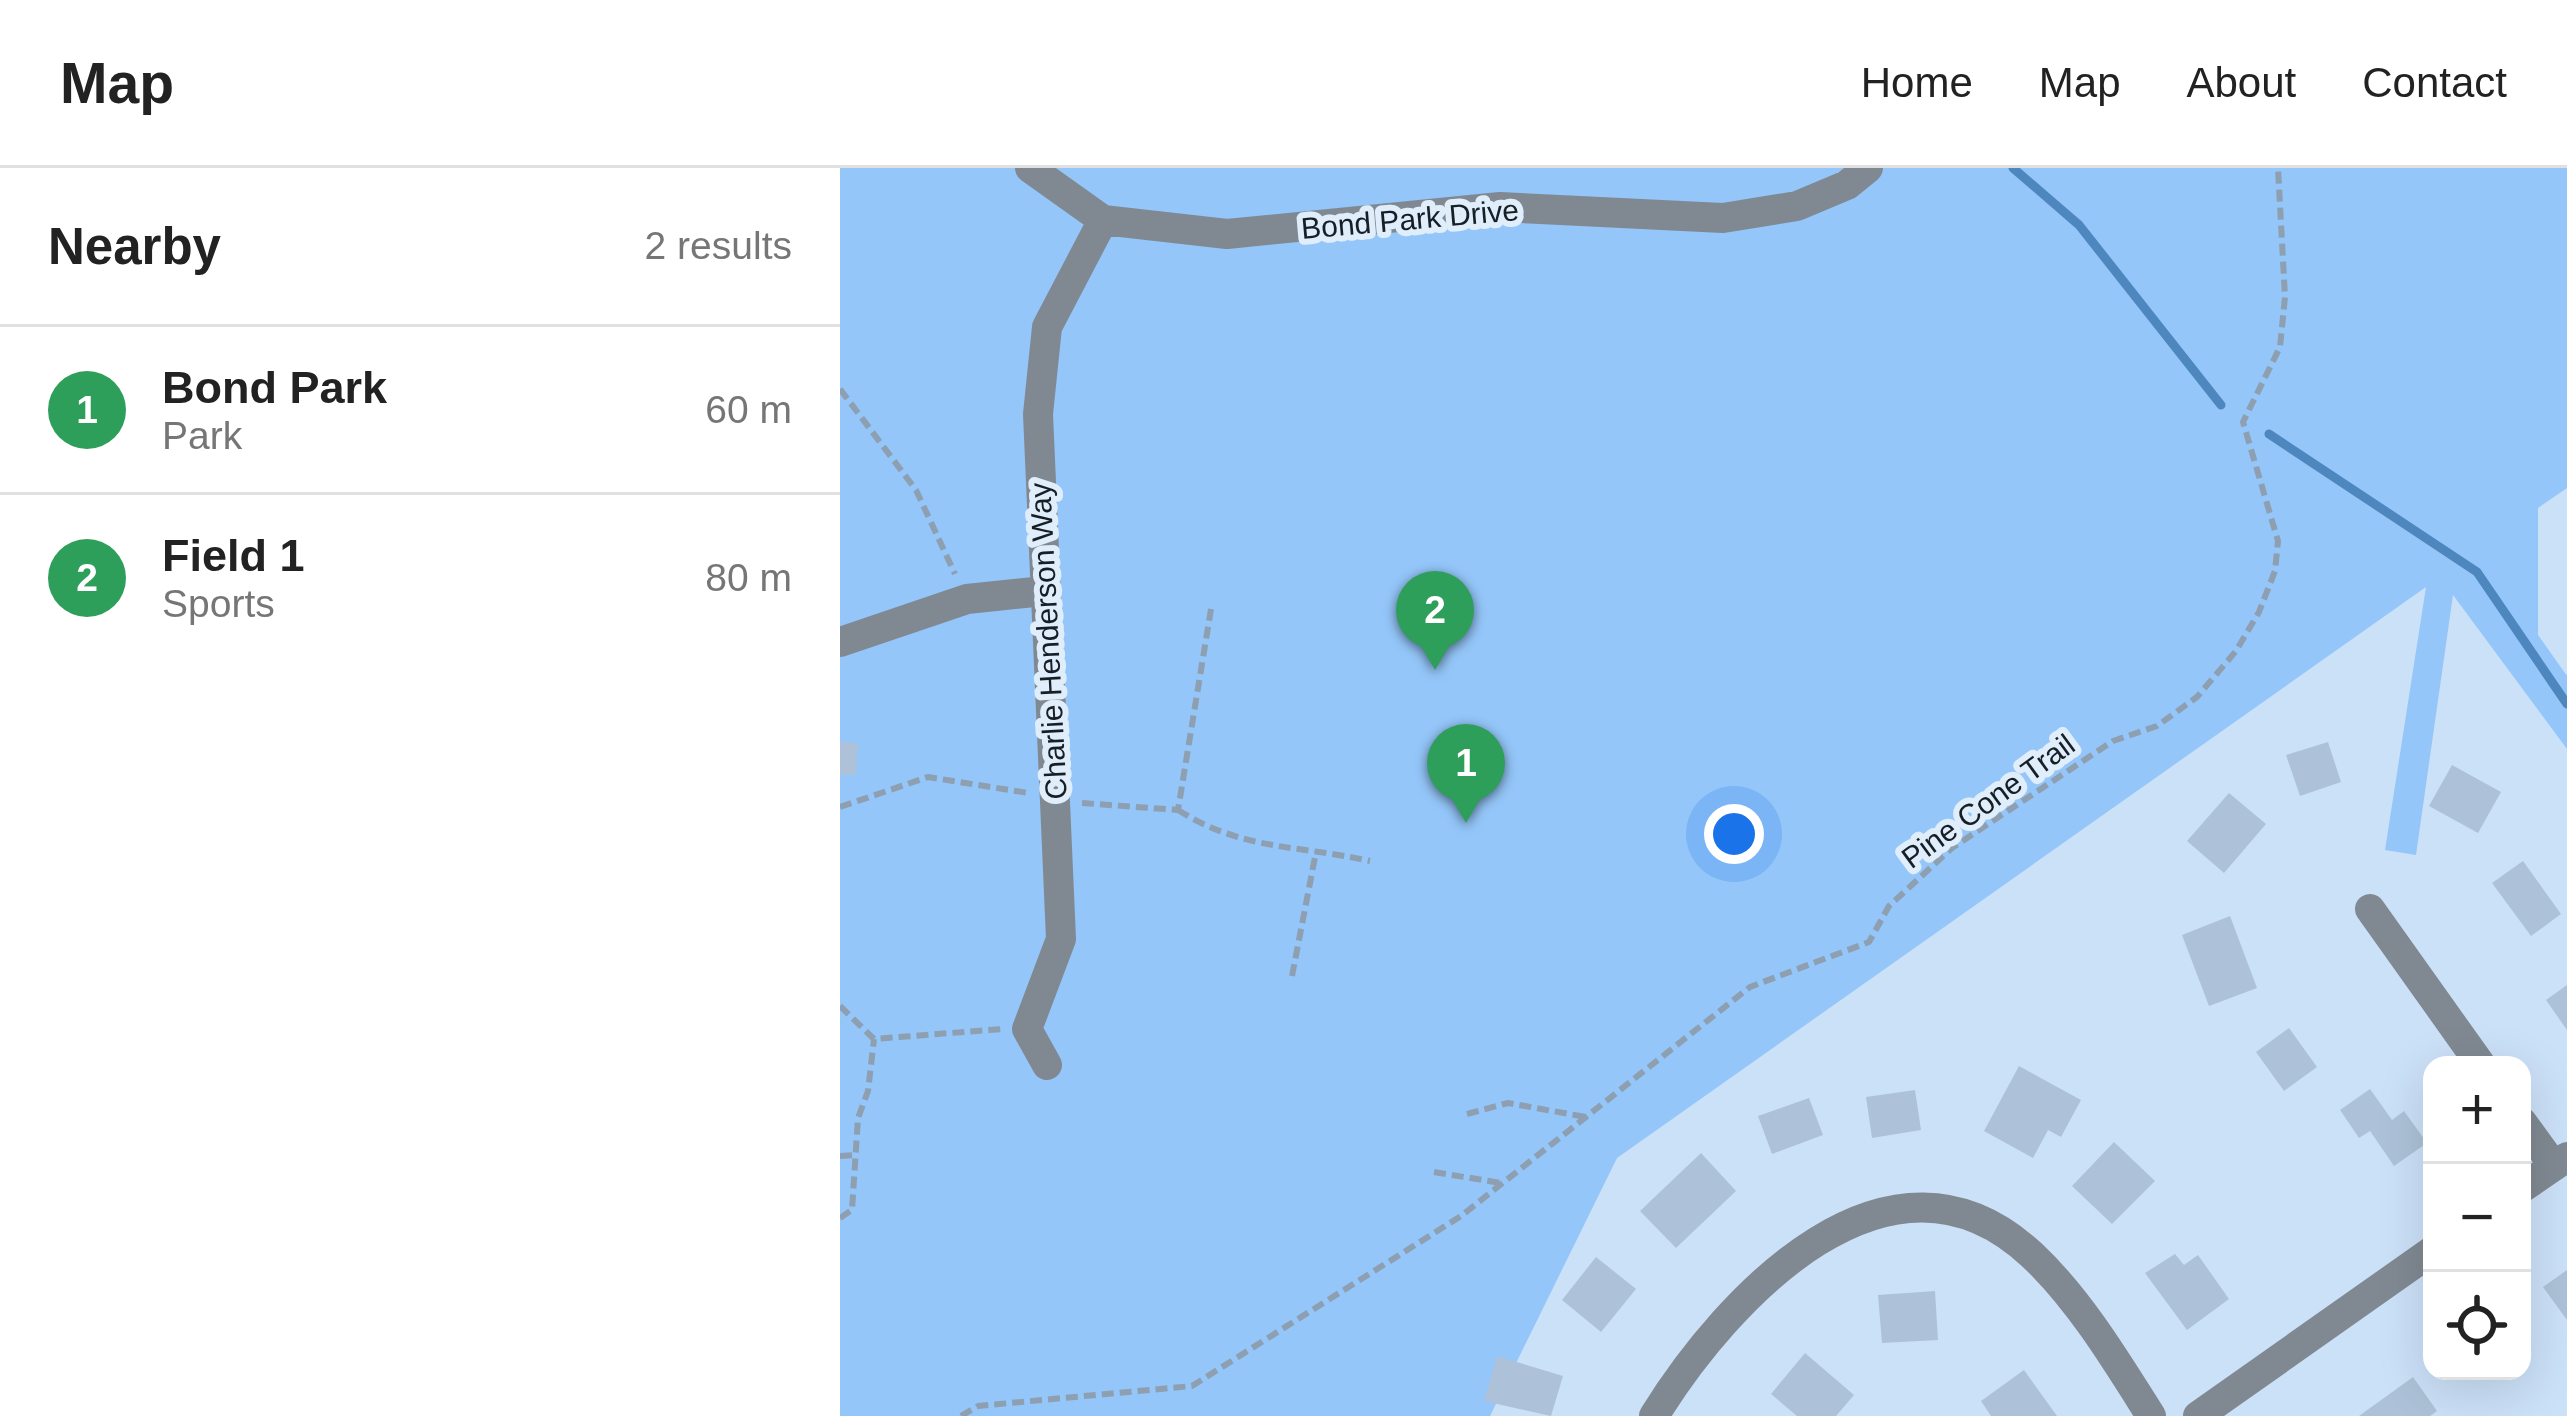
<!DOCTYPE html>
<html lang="en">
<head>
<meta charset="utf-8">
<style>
  :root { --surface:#fff; --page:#f6f6f6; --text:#222; --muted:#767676; --line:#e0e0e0; --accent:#857619 }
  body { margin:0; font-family:Arial,sans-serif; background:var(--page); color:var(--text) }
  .controls { position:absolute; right:36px; bottom:36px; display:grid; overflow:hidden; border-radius:24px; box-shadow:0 12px 48px #0002 }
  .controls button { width:108px; height:108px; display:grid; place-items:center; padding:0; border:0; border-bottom:3px solid var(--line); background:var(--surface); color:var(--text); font:60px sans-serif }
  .you { position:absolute; left:894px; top:666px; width:42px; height:42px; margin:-30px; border:9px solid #fff; border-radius:50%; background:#1a73e8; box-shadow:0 0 0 18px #1a73e833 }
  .badge { display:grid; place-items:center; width:78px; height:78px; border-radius:50%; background:var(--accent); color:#fff; font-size:39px; font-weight:700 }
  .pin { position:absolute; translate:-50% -99px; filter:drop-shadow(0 3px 6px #0008) }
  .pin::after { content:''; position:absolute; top:63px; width:42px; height:36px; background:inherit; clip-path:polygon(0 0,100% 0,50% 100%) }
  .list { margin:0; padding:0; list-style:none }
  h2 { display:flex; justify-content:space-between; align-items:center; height:156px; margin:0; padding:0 48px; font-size:51px }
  h2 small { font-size:39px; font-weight:400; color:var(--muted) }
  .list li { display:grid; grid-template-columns:78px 1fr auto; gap:36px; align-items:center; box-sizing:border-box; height:168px; padding:0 48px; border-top:3px solid var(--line) }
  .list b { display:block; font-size:45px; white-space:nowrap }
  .list p { margin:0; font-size:39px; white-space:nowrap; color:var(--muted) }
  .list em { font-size:39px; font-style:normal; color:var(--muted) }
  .icon { flex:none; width:66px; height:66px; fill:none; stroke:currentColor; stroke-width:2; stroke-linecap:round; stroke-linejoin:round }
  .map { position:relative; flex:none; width:1727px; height:1248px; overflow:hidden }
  header { display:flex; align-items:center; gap:72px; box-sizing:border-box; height:168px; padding:0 60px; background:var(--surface); border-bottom:3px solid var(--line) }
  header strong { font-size:57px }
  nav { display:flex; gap:66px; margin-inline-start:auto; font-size:42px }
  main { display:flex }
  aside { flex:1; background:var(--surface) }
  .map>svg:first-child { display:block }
</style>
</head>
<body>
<header>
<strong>Map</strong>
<nav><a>Home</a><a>Map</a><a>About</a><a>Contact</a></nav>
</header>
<main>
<aside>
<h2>Nearby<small>2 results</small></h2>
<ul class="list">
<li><span class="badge" style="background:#2e9e5b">1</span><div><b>Bond Park</b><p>Park</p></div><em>60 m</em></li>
<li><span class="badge" style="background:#2e9e5b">2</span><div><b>Field 1</b><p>Sports</p></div><em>80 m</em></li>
</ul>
</aside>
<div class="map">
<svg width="1727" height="1248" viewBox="0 0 1727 1248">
  <rect width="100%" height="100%" fill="#cbe1f8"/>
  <path fill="#94c6f9" d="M0,0H1727V320L1698,340V467L1727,508V581L1613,427L1576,687L1545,682L1586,419L777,990L650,1248H0Z"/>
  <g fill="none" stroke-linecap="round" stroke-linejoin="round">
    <path stroke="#4e87be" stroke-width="9" d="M1173,0L1239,57L1381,237
      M1429,266L1637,404L1727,536"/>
  </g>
  <path fill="#adc2d8" d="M0,574L18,575L16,607H0Z
    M1488,574L1501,614L1460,628L1446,587Z
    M1612,597L1661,624L1638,665L1589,638Z
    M1389,625L1426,656L1384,705L1347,673Z
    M1683,693L1721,746L1691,768L1652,715Z
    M1390,748L1417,820L1369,838L1342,767Z
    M1727,817V862L1706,832Z
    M1449,860L1477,899L1444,923L1416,884Z
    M1179,898L1241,932L1221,969L1208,962L1193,990L1144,963Z
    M1530,921L1552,952L1564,943L1587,975L1554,998L1530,963L1519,970L1500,942Z
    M1075,922L1081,962L1032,970L1026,929Z
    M969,930L983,967L932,986L918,948Z
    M1274,974L1315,1013L1272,1056L1232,1018Z
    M861,985L896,1023L836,1080L800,1043Z
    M1335,1086L1344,1097L1358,1087L1389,1131L1347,1162L1305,1105Z
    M756,1089L796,1121L761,1164L722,1132Z
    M1727,1102V1152L1703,1119Z
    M1095,1123L1098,1172L1042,1175L1038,1127Z
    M965,1185L1014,1227L996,1248H957L931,1226Z
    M657,1188L723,1208L711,1248L644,1233Z
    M1184,1202L1217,1248H1151L1141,1233Z
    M1573,1209L1597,1243L1590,1248H1519Z"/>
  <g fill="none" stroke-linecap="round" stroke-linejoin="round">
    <path stroke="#8d9fb0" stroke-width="6" stroke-dasharray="12 6" stroke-linecap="butt" d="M0,221L76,322L115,406
      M242,635L338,642L372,435
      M0,639L88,609L188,625
      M338,642C403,683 459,677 530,693
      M452,808L476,684
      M0,838L34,871L162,861
      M627,946L668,935L746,949
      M0,988L17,987
      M594,1004L661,1015
      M0,1050L12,1042L18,950L28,923L34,871
      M121,1248L138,1238L352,1218L621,1048L910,819L1029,774L1049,738L1112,680L1273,573L1317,558L1357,529L1396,483L1419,444L1435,403L1438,373L1403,254L1440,179L1445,129L1438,0"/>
    <path stroke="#808992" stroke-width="30" d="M190,0L263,52L387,66L660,39L883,50L957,38L1007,17L1028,0
      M0,474L127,431L204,423
      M1530,741L1641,897
      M207,897L187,861L221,771L198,246L207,159L263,52
      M1682,954L1714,998
      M1682,1020L1727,989
      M814,1248C887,1130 1050,954 1192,1087C1239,1131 1277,1194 1311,1248
      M1358,1248L1592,1083"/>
  </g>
  <g text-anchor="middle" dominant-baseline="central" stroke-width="12" stroke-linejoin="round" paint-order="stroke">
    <g font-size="30" fill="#161e26" stroke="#e0edfb">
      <text transform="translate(570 51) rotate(-5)">Bond Park Drive</text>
      <text transform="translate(208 473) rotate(-93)">Charlie Henderson Way</text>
      <text transform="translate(1148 633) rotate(-36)">Pine Cone Trail</text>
    </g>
  </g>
</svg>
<div class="controls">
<button>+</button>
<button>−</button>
<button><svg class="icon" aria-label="locate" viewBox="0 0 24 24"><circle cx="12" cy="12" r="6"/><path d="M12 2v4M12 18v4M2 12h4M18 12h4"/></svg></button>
</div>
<div class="you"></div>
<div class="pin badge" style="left:626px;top:655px;background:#2e9e5b">1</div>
<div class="pin badge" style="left:595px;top:502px;background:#2e9e5b">2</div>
</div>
</main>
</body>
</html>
